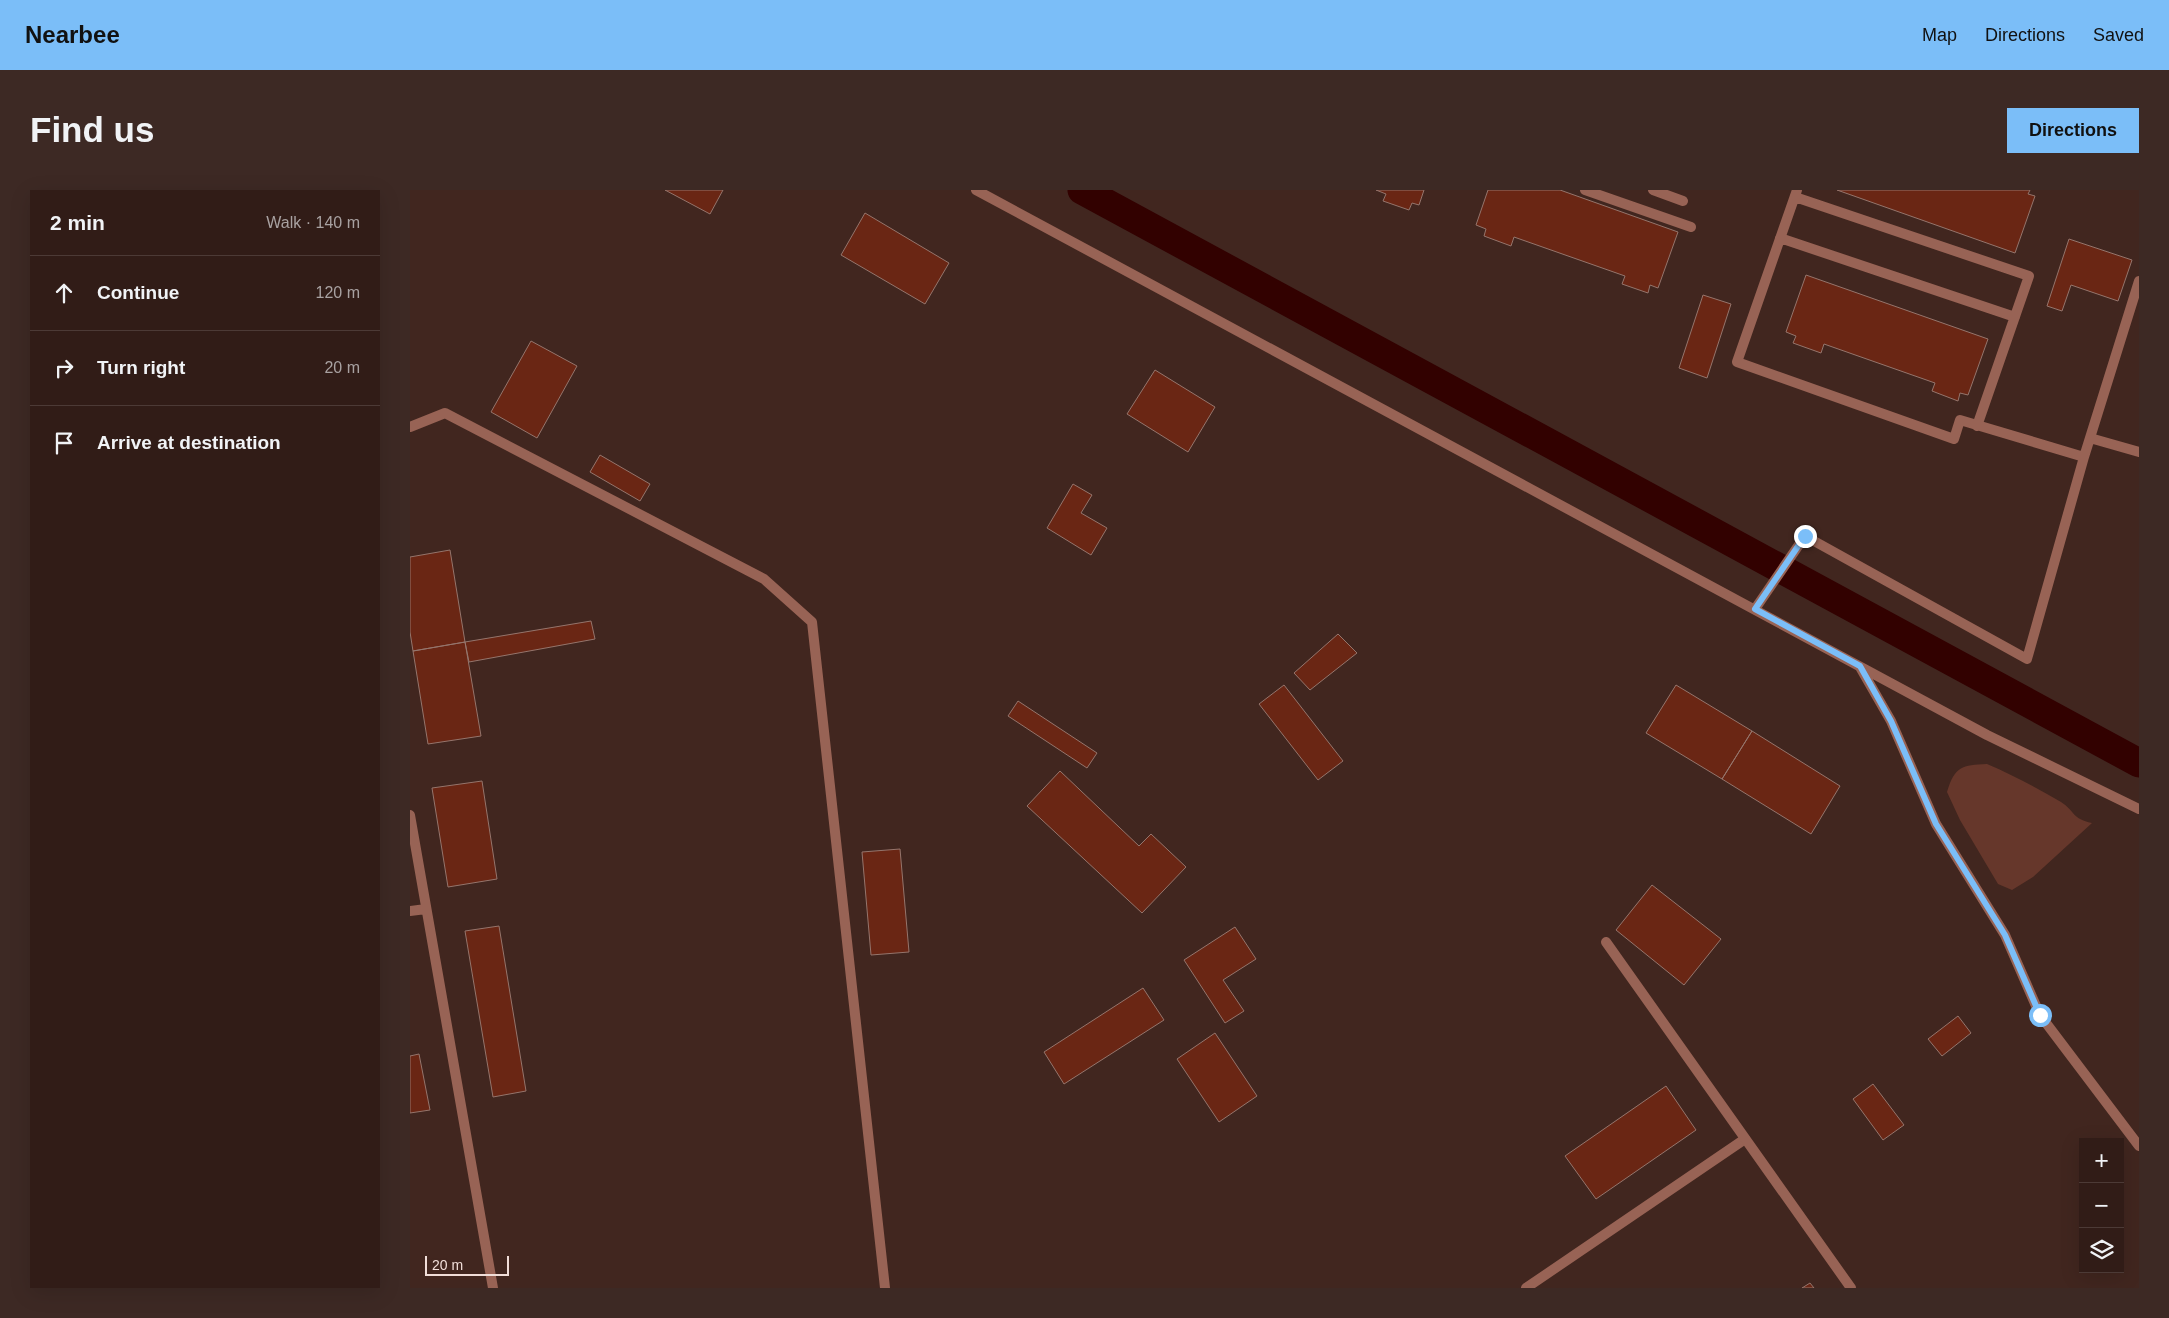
<!DOCTYPE html>
<html lang="en">
<head>
<meta charset="utf-8">
<style>
  :root { --surface:#311c17; --page:#3d2924; --text:#f1f3f6; --muted:#a8a1a1; --line:#4c3a36; --accent:#7bbef8 }
  body { margin:0; font-family:Helvetica,sans-serif; background:var(--page); color:var(--text) }
  .controls { position:absolute; right:15px; bottom:15px; display:grid; overflow:hidden; border-radius:0px; box-shadow:0 5px 20px #0002 }
  .controls button { width:45px; height:45px; display:grid; place-items:center; padding:0; border:0; border-bottom:1px solid var(--line); background:var(--surface); color:var(--text); font:25px sans-serif }
  .scale { position:absolute; left:15px; bottom:12px; width:84px; box-sizing:border-box; padding-left:5px; border:2px solid #f0ddd8; border-top:0; font-size:14px; line-height:18px; white-space:nowrap; color:#f0ddd8; -webkit-text-stroke:4px #41261f; paint-order:stroke }
  .stop { position:absolute; width:15px; height:15px; margin:-11px; border:4px solid #7bbef8; border-radius:50%; background:#fff }
  .stop.end { background:#7bbef8; border-color:#fff; box-shadow:0 1px 5px #0008 }
  .list { margin:0; padding:0; list-style:none }
  h2 { display:flex; justify-content:space-between; align-items:center; height:65px; margin:0; padding:0 20px; font-size:21px }
  h2 small { font-size:16px; font-weight:400; color:var(--muted) }
  .list li { display:grid; grid-template-columns:32px 1fr auto; gap:15px; align-items:center; box-sizing:border-box; height:75px; padding:0 20px; border-top:1px solid var(--line) }
  .list b { display:block; font-size:19px; white-space:nowrap }
  .list em { font-size:16px; font-style:normal; color:var(--muted) }
  .icon { flex:none; width:28px; height:28px; fill:none; stroke:currentColor; stroke-width:2; stroke-linecap:round; stroke-linejoin:round }
  .map { position:relative; flex:none; width:1729px; height:1098px; overflow:hidden; border-radius:0px }
  header { display:flex; align-items:center; gap:30px; box-sizing:border-box; height:70px; padding:0 25px; background:var(--accent); color:#111 }
  header strong { font-size:24px }
  nav { display:flex; gap:28px; margin-inline-start:auto; font-size:18px }
  .intro { display:flex; align-items:center; justify-content:space-between; box-sizing:border-box; height:120px; padding:0 30px }
  h1 { margin:0; font-size:35px }
  .button { padding:12px 22px; border-radius:0px; background:var(--accent); color:#111; font-size:18px; font-weight:700 }
  main { display:flex; gap:30px; padding:0 30px }
  aside { flex:1; background:var(--surface); border-radius:0px; box-shadow:0 5px 20px #0002 }
  .map>svg:first-child { display:block }
</style>
</head>
<body>
<header>
<strong>Nearbee</strong>
<nav><a>Map</a><a>Directions</a><a>Saved</a></nav>
</header>
<div class="intro"><h1>Find us</h1><a class="button">Directions</a></div>
<main>
<aside>
<h2>2 min<small>Walk · 140 m</small></h2>
<ul class="list">
<li><svg class="icon" aria-label="ahead" viewBox="0 0 24 24"><path d="M12 20V5M6 11l6-6 6 6"/></svg><div><b>Continue</b></div><em>120 m</em></li>
<li><svg class="icon" aria-label="right" viewBox="0 0 24 24"><path d="M7 20v-9h11M14 6l5 5-5 5"/></svg><div><b>Turn right</b></div><em>20 m</em></li>
<li><svg class="icon" aria-label="arrive" viewBox="0 0 24 24"><path d="M6 21V4h12l-3 4 3 4H6"/></svg><div><b>Arrive at destination</b></div></li>
</ul>
</aside>
<div class="map">
<svg width="1729" height="1098" viewBox="0 0 1729 1098">
  <rect width="100%" height="100%" fill="#41261f"/>
  <path fill="#66372b" d="M1577,574C1603,585 1627,598 1651,612C1665,621 1662,629 1682,633L1623,687L1602,700L1588,694L1550,630L1537,602C1545,576 1552,575 1577,574Z"/>
  <g fill="none" stroke-linecap="round" stroke-linejoin="round">
    <path stroke="#320100" stroke-width="29" d="M672,0L1729,573"/>
  </g>
  <path fill="#6a2614" stroke="#95756c" d="M255,0H313L300,24Z
    M966,0H1014L1009,15L1002,13L999,20L973,11L976,4Z
    M1078,0H1150L1268,42L1248,98L1240,95L1238,103L1212,94L1215,86L1104,47L1101,56L1074,46L1076,39L1066,35Z
    M1427,0H1620L1618,4L1625,6L1605,63Z
    M455,23L539,73L515,114L431,65Z
    M1659,49L1722,70L1708,111L1661,95L1652,121L1637,116Z
    M1396,85L1578,149L1558,205L1550,203L1548,211L1522,201L1525,193L1414,154L1411,163L1383,153L1386,146L1376,142Z
    M1293,105L1321,114L1297,188L1269,178Z
    M121,151L167,176L127,248L81,222Z
    M745,180L805,217L778,262L717,224Z
    M190,265L240,294L230,311L180,282Z
    M663,294L682,305L671,323L697,338L681,365L637,338Z
    M40,360L55,452L3,461L0,442V367Z
    M181,431L185,449L59,472L55,452Z
    M928,444L947,463L900,500L884,483Z
    M55,452L71,546L18,554L3,461Z
    M874,495L933,571L908,590L849,514Z
    M1266,495L1342,541L1312,589L1236,543Z
    M608,511L687,563L677,578L598,526Z
    M1342,541L1430,596L1401,644L1312,589Z
    M650,581L729,656L741,644L776,677L732,723L617,616Z
    M72,591L87,689L38,697L22,598Z
    M490,659L499,762L461,765L452,662Z
    M1242,695L1311,749L1274,795L1206,740Z
    M89,736L116,901L83,907L55,741Z
    M825,737L846,769L813,790L834,821L815,833L774,770Z
    M733,798L754,830L654,894L634,862Z
    M1548,826L1561,843L1532,866L1518,849Z
    M805,843L847,906L809,932L767,869Z
    M9,864L20,920L0,923V866Z
    M1463,894L1494,935L1473,950L1443,909Z
    M1256,896L1286,940L1186,1009L1155,966Z
    M1400,1093L1404,1098H1392Z"/>
  <g fill="none" stroke-linecap="round" stroke-linejoin="round">
    <path stroke="#986355" stroke-width="10" d="M566,0L1577,545L1729,619
      M0,237L35,223L354,389L402,432L475,1098
      M1450,477L1481,531L1526,634L1595,745L1630,825L1729,956
      M0,625L83,1098
      M0,721L16,719
      M1116,1098L1335,949"/>
    <path stroke="#986355" stroke-width="10" d="M1175,0L1281,37
      M1243,0L1273,11
      M1387,0L1327,172L1544,249L1550,230L1674,267
      M1385,7L1619,86L1567,236
      M1370,48L1605,127
      M1680,248L1729,262
      M1345,419L1395,346L1617,469L1674,267L1729,91
      M1196,752L1441,1098"/>
  </g>
  <g fill="none" stroke-linecap="round" stroke-linejoin="round">
    <path stroke="#7bbef8" stroke-width="6" d="M1395,346L1345,419L1450,476L1481,531L1526,634L1595,745L1630,825"/>
  </g>
</svg>
<div class="controls">
<button>+</button>
<button>−</button>
<button><svg class="icon" aria-label="layers" viewBox="0 0 24 24"><path d="M12 4l9 5-9 5-9-5zM3 14l9 5 9-5"/></svg></button>
</div>
<div class="scale">20 m</div>
<div class="stop" style="left:1630px;top:825px"></div>
<div class="stop end" style="left:1395px;top:346px"></div>
</div>
</main>
</body>
</html>
